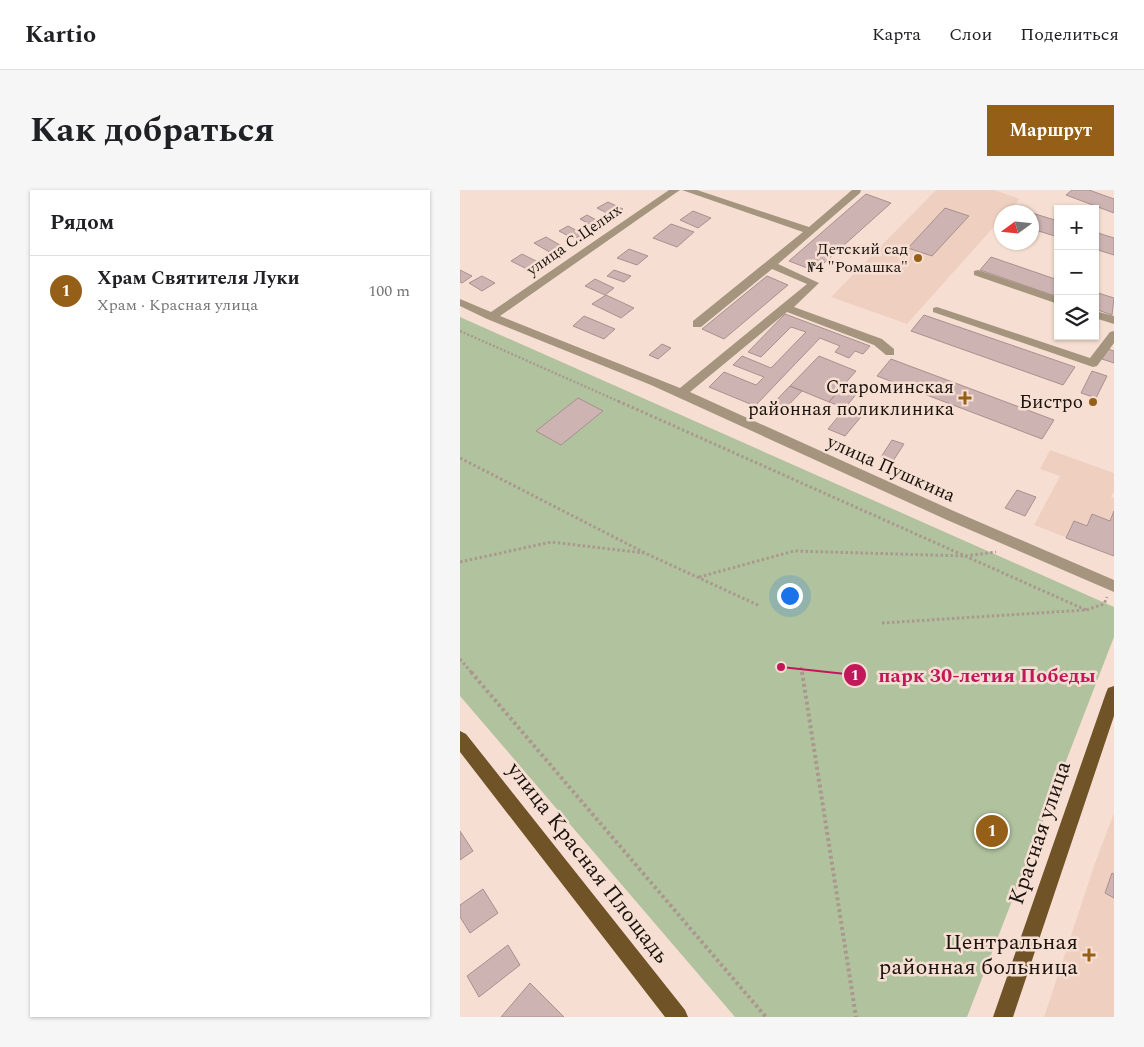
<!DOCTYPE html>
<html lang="ru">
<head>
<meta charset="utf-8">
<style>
  :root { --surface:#fff; --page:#f6f6f6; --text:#202124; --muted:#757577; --line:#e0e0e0; --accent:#955f17 }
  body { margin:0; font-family:Spectral,serif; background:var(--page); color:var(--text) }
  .controls { position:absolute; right:15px; top:15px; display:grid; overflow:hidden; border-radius:0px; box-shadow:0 1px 4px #0004 }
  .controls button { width:45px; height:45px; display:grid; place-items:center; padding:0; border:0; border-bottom:1px solid var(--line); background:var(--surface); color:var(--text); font:25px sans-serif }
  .compass { position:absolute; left:534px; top:15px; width:45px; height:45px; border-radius:50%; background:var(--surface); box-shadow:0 1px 4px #0004; rotate:255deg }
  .you { position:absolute; left:329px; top:405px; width:18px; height:18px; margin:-12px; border:4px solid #fff; border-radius:50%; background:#1a73e8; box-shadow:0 0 0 8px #1a73e833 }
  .badge { display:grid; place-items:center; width:32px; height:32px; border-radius:50%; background:var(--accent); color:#fff; font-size:16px; font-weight:700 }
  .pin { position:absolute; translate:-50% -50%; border:2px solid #fff; box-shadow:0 1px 5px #0006 }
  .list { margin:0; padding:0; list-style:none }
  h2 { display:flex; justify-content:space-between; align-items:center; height:65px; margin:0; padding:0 20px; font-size:21px }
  h2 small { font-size:16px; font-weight:400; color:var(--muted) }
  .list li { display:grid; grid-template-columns:32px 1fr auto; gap:15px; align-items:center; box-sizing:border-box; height:70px; padding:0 20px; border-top:1px solid var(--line) }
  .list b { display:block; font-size:19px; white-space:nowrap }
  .list p { margin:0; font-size:16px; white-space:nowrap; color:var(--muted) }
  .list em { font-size:16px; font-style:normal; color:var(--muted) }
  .icon { flex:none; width:28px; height:28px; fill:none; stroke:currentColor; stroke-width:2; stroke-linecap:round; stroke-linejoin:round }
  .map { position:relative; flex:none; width:654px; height:827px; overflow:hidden; border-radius:0px }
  header { display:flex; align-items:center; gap:30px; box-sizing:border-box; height:70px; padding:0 25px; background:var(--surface); border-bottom:1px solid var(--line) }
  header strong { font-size:24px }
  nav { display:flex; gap:28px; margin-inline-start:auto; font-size:18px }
  .intro { display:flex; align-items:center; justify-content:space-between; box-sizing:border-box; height:120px; padding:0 30px }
  h1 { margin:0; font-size:35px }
  .button { padding:12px 22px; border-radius:0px; background:var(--accent); color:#fff; font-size:18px; font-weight:700 }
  main { display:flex; gap:30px; padding:0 30px }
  aside { flex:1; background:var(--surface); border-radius:0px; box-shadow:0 1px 4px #0004 }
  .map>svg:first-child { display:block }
</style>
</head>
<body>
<header>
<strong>Kartio</strong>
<nav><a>Карта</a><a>Слои</a><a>Поделиться</a></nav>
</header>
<div class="intro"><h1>Как добраться</h1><a class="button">Маршрут</a></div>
<main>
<aside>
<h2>Рядом<small></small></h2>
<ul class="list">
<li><span class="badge">1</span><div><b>Храм Святителя Луки</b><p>Храм · Красная улица</p></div><em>100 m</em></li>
</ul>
</aside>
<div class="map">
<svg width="654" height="827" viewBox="0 0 654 827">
  <rect width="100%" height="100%" fill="#f6dfd2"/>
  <path fill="#efd0c0" d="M476,0H534L560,9L547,22H542L541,29L447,134L371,107Z
    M590,260L654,283V301L651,307L654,308V366L574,335L600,286L580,279Z
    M654,623V827H584L635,673Z"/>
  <path fill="#b1c39e" d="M0,127L654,417V447L507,827H275L0,506Z"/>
  <path fill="#cdb3b1" stroke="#a9908e" d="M612,0H629L654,9V23L606,5Z
    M406,4L431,13L355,81L329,71Z
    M148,12L163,19L151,25L137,18Z
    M485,18L509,26L472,66L448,58Z
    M233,21L251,28L238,38L220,30Z
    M572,23L598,31V47L572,39Z
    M127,25L140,32L133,36L120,29Z
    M211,34L234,42L217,57L193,48Z
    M108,36L123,44L114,49L99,41Z
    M635,42L654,48V65L635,59Z
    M86,47L105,58L93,64L74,53Z
    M169,59L188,66L177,75L157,68Z
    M62,64L78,72L67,79L51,71Z
    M531,67L598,90V107L520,80Z
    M0,80L12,86L2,93L0,92Z
    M154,80L171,86L164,92L147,86Z
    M22,86L35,93L22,101L9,93Z
    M307,86L328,95L264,149L242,139Z
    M135,89L154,98L145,105L125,96Z
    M635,102L654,108L652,125L635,119Z
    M146,105L174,118L161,128L132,114Z
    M325,124L410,156L403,164L395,161L389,168L375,162L380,156L360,148L295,216L249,197L264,182L296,195L304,187L273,175L282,166L311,178L346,142L331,137L301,167L288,162Z
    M464,125L615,177L603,195L451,141Z
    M124,126L155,139L144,149L113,136Z
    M202,154L211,158L198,169L189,165Z
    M648,159L654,161V173L642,169Z
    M359,166L396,181L369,212L330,196Z
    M431,169L594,230L582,249L417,186Z
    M632,181L647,186L636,208L621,203Z
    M387,192L402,197L385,218L369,212Z
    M330,196L342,201L317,227L305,222Z
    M118,208L143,221L101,255L76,241Z
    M388,215L405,222L385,246L368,239Z
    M432,250L444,254L433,271L421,267Z
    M557,300L576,307L565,326L545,318Z
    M654,321V366L606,348L614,331L627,336L632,324L650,331Z
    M0,641L13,661L0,670Z
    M652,683L654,684V708L645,703Z
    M23,699L38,723L10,743L0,727V715Z
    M48,755L60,775L19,807L7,786Z
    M70,793L104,827H41Z"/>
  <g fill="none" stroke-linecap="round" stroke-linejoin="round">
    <path stroke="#aa988e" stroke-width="2.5" stroke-dasharray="2 2" stroke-linecap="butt" d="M0,141L160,212"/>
    <path stroke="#aa988e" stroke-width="3" stroke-dasharray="2.5 2.5" stroke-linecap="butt" d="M158,211L626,420
      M0,268L187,364L300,416
      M0,372L91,352L184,363
      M239,387L334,361L505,366L536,362
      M422,433L626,420L644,414L647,407
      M0,469L12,483
      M341,477L342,483"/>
    <path stroke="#aa988e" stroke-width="4" stroke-dasharray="3 3" stroke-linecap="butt" d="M11,482L306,827
      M342,482L396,827"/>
    <path fill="#a5957e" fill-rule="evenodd" d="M209,0H220L40,126L220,198L347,94L312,79L241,137H233V131L343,42L222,0H237L349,37L392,0H401L400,3L318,74L359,93L334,117L422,149L434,159V165H426L414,155L327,122L230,202L496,322L654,390V402L487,330L191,195L27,129L0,116V109L31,122Z
      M518,80L598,107V114L514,85V81Z
      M477,117L630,168L650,142L654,141V153L637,176L633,177L473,122V118Z
      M635,121L654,126V134L635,128Z"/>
    <path fill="#705327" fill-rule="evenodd" d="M654,496V526L553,827H533L646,503L648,498Z
      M0,541L6,544L225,820L228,827H205L0,562Z"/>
  </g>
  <g fill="#955f17" stroke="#f6dfd2" stroke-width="2">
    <circle cx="458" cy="68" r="5"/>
    <path d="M502.5 200.5h5v5h5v5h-5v5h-5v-5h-5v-5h5z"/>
    <circle cx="633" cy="212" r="5"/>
    <path d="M626.5 757.5h5v5h5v5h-5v5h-5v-5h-5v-5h5z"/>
  </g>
  <g text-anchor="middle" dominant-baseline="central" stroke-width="5" stroke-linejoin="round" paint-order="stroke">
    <g font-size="16" fill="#1a130e" stroke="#f6dfd2">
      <text transform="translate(114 50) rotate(-35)">улица С.Целых</text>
    </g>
    <g font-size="16" fill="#1a130e" stroke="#f6dfd2" text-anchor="end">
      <text x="448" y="59">Детский сад<tspan x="448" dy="18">№4 "Ромашка"</tspan></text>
    </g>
    <g font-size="19" fill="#1a130e" stroke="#f6dfd2" text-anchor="end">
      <text x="494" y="197">Староминская<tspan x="494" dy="22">районная поликлиника</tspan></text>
      <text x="623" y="212">Бистро</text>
    </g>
    <g font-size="19" fill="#1a130e" stroke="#f6dfd2">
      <text transform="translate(431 279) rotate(24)">улица Пушкина</text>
    </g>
    <g font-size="22" fill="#1a130e" stroke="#f6dfd2">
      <text transform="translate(580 643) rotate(-71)">Красная улица</text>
      <text transform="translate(128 673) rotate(52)">улица Красная Площадь</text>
    </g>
    <g font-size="22" fill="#1a130e" stroke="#f6dfd2" text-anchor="end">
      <text x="618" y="752">Центральная<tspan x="618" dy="25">районная больница</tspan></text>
    </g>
  </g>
  <path fill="none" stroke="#c2185b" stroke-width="2" d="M321 477L395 485"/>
  <g fill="#c2185b" stroke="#f6dfd2" stroke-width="2">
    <circle cx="321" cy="477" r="5"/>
    <circle cx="395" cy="485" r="12"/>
  </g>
  <g font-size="15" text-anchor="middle" font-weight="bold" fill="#fff">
    <text x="395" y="490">1</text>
  </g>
  <g font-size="20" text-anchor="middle" font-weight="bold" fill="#c2185b" stroke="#f6dfd2" stroke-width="5" stroke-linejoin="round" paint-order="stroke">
    <text x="527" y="492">парк 30-летия Победы</text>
  </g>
</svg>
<div class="controls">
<button>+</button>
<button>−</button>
<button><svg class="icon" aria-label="layers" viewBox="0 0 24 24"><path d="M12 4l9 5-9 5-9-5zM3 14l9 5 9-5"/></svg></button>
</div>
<svg class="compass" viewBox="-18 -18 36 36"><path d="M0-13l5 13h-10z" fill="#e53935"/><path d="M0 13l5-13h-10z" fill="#757577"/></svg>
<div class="you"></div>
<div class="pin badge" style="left:532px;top:641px">1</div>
</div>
</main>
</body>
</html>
